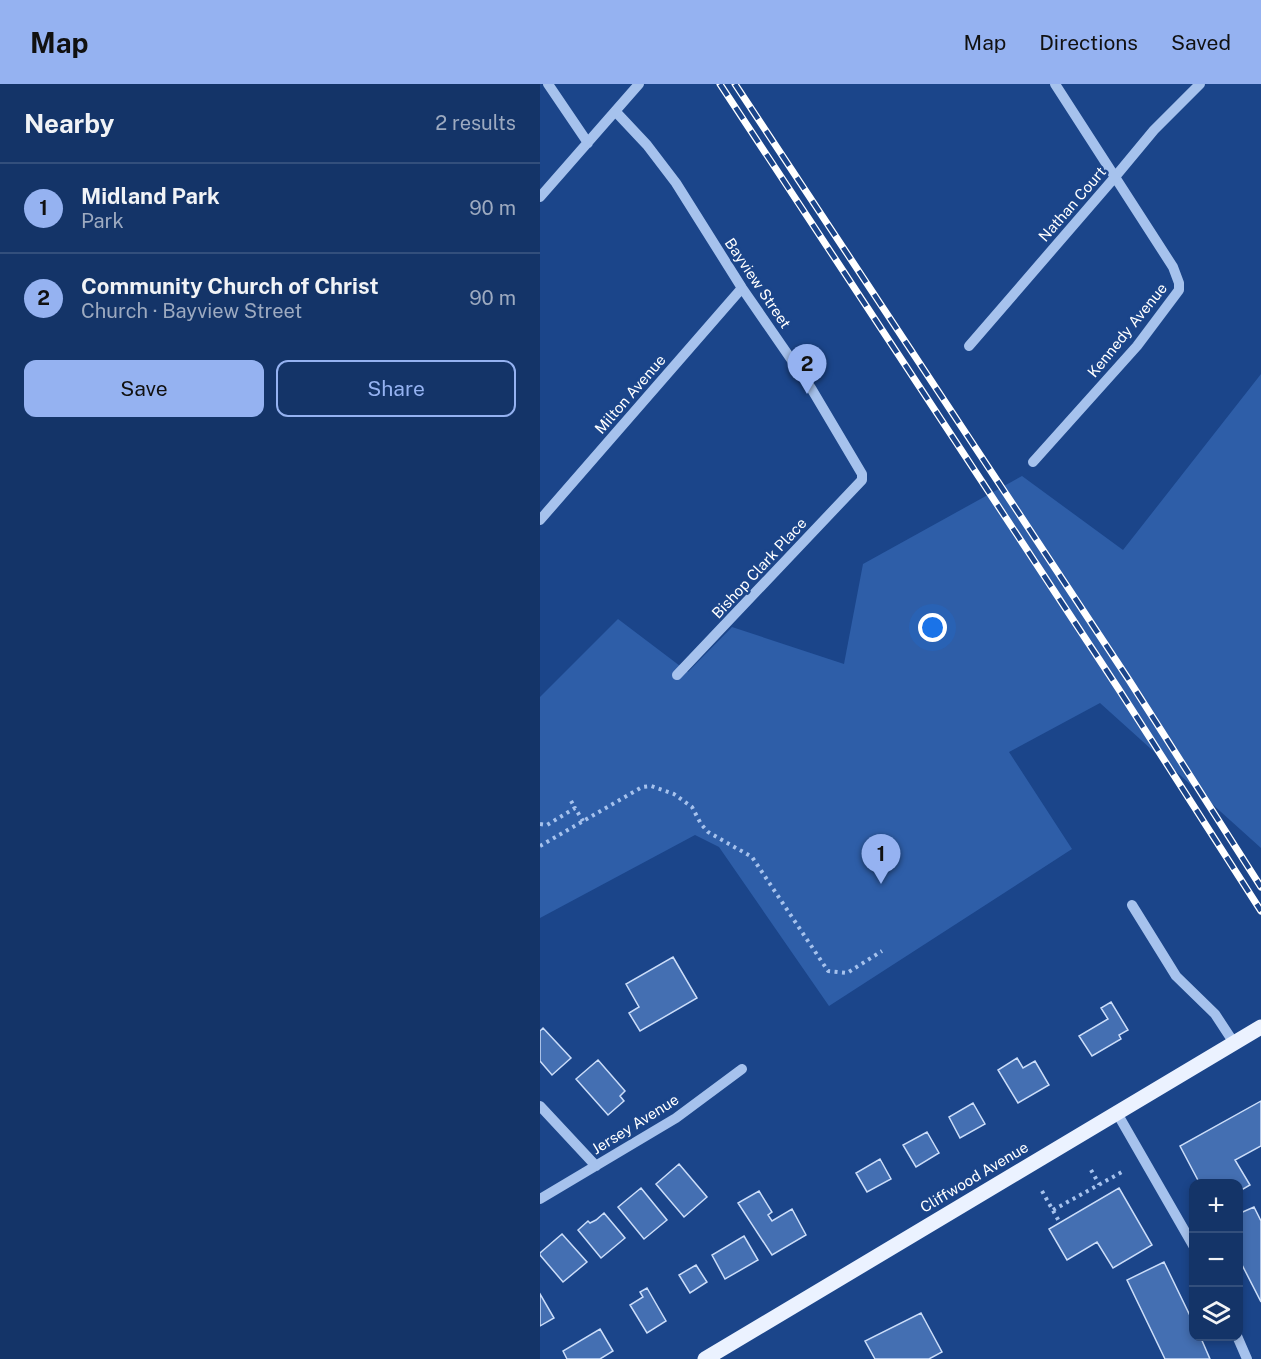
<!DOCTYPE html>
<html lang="en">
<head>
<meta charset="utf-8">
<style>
  :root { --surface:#143468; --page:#213f71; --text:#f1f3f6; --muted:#9daac0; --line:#334f7c; --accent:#95b2f1 }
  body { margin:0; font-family:"Public Sans",sans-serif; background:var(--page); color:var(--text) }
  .controls { position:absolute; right:18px; bottom:18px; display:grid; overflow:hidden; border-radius:12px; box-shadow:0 3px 9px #0003 }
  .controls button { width:54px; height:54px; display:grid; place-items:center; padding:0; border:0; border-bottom:2px solid var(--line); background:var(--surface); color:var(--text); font:30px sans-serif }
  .you { position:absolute; left:393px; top:544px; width:21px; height:21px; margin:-15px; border:4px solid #fff; border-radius:50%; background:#1a73e8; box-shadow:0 0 0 9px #1a73e833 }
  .badge { display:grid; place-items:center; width:39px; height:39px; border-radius:50%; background:var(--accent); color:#111; font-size:20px; font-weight:700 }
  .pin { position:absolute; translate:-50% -50px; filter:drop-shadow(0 2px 3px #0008) }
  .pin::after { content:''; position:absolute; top:32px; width:21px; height:18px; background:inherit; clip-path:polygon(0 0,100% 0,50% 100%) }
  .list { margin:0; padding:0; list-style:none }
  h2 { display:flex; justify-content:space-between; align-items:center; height:78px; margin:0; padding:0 24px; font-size:26px }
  h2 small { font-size:20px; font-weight:400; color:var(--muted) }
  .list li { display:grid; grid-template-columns:39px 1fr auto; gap:18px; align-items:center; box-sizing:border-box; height:90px; padding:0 24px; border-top:2px solid var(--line) }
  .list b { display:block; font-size:22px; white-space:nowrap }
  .list p { margin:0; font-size:20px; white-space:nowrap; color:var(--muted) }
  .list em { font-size:20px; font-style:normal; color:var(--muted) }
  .actions { display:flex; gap:12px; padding:18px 24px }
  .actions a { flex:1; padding:14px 0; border:2px solid var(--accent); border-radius:12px; text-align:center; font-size:21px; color:var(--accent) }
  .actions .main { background:var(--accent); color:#111 }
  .icon { flex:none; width:33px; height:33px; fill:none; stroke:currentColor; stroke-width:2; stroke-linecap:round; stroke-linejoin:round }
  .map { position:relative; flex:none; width:721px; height:1275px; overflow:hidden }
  header { display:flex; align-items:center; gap:36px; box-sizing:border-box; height:84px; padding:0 30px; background:var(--accent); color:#111 }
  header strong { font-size:28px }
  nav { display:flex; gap:33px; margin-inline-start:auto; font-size:21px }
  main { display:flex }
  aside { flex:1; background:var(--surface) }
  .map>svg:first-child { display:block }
</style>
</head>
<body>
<header>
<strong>Map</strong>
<nav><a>Map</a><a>Directions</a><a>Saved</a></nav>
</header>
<main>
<aside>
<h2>Nearby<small>2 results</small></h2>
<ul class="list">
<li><span class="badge">1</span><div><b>Midland Park</b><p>Park</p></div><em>90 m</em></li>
<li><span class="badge">2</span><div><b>Community Church of Christ</b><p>Church · Bayview Street</p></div><em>90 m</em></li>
</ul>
<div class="actions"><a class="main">Save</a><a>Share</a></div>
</aside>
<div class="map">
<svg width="721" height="1275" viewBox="0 0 721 1275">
  <rect width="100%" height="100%" fill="#1b458a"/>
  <path fill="#2e5ea8" d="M721,290V764L560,619L469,668L532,765L289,922L179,763L155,751L0,834V613L78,535L148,588L192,543L304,580L323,480L482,392L583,466Z"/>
  <path fill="#446fb2" stroke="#cbddf9" stroke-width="1.5" d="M133,873L157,914L100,947L89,929L99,923L86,900Z
    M571,918L588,946L579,951L581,955L552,972L539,952L568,935L561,924Z
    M3,944L31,974L12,991L0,977V947Z
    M477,974L483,984L495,977L509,1001L478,1019L458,986Z
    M58,976L85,1007L80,1012L84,1017L68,1031L36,995Z
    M721,1017V1062L695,1076L710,1101L698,1108V1100H660L640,1062Z
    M433,1019L445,1040L420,1054L409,1033Z
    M387,1048L399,1069L376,1083L363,1061Z
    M340,1075L351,1095L327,1108L316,1089Z
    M139,1080L167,1113L144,1133L116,1100Z
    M101,1104L127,1136L104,1155L78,1123Z
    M579,1104L612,1161L573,1184L557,1158L527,1176L509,1145Z
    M219,1107L232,1128L228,1131L232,1137L252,1125L266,1151L232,1171L198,1119Z
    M714,1123L721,1137V1218L698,1173V1130Z
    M64,1129L85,1154L61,1174L38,1146L48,1137L50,1139L56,1136Z
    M22,1150L47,1178L23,1198L0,1171V1169Z
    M204,1152L218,1176L185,1195L172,1171Z
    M624,1178L654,1240V1252H660L670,1275H625L587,1196Z
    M156,1181L167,1198L150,1209L139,1191Z
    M107,1204L126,1237L107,1249L90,1221L103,1213L100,1208Z
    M0,1210L14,1234L0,1242Z
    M381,1229L402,1268L389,1275H335L325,1257Z
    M60,1245L73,1267L60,1275H27L23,1267Z"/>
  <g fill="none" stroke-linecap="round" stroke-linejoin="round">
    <path stroke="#a6c2ed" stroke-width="4" stroke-dasharray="3 4.5" stroke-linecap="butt" d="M31,717L35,724
      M0,740L7,741L35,724L43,737
      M0,762L102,703L111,702L134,710L152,723L161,740L168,748L212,773L288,887L307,889L342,867
      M551,1086L559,1100
      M502,1107L520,1139
      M513,1126L582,1088"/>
    <path stroke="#a6c2ed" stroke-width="10" d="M8,0L48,59
      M76,28L107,61L136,99L202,204L271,304L322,390V396L137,591
      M0,113L99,0
      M429,262L575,93L614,46L660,0
      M493,378L597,262L639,206V199L633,183L515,0
      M0,436L202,204
      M592,821L636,892L675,930L694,959
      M0,1022L56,1082
      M577,1029L654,1163
      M0,1115L136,1034L202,985
      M697,1252L707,1275"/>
    <path stroke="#ebf2ff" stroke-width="15" d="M165,1275L721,943"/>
    <defs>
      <path id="rail" d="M180,0L578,604L721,827
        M195,0L589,596L721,803"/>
    </defs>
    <use href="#rail" stroke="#fff" stroke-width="7"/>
    <use href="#rail" stroke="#1b458a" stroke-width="4.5" stroke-dasharray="14" stroke-linecap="butt"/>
  </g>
  <g text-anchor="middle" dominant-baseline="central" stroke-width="5" stroke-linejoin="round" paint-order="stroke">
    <g font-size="15" fill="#fff" stroke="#1b458a">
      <text transform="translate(532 120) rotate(-49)">Nathan Court</text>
      <text transform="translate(218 199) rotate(56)">Bayview Street</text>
      <text transform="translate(587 246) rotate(-51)">Kennedy Avenue</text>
      <text transform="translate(90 310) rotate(-49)">Milton Avenue</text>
      <text transform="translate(219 484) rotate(-47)">Bishop Clark Place</text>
      <text transform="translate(95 1040) rotate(-32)">Jersey Avenue</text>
      <text transform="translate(434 1093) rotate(-31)">Cliffwood Avenue</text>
    </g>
  </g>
</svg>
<div class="controls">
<button>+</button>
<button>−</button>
<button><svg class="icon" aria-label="layers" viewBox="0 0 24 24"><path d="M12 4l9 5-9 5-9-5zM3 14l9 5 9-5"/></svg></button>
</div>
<div class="you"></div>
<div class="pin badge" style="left:341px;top:800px">1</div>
<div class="pin badge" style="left:267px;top:310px">2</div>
</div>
</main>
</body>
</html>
